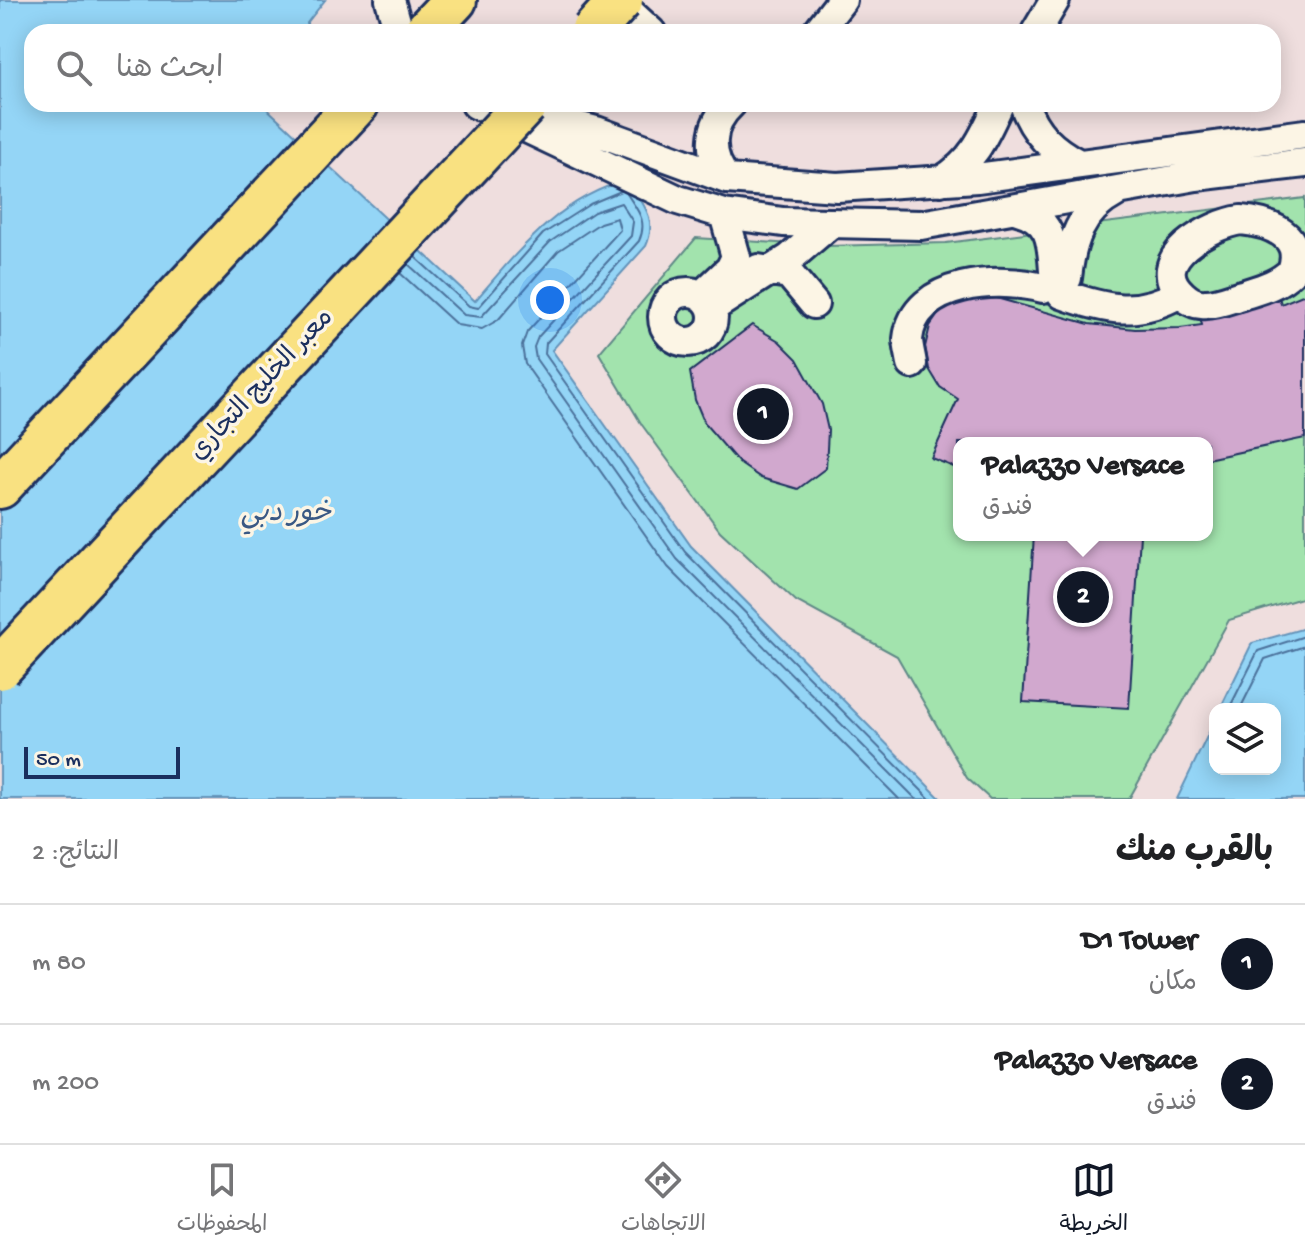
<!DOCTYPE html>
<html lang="ar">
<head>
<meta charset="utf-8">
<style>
  :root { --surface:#fff; --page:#f6f6f6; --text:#202124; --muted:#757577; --line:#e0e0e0; --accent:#111827 }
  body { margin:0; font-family:"Gochi Hand","Playpen Sans Arabic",sans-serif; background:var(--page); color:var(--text); direction:rtl }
  .controls { position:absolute; right:24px; bottom:24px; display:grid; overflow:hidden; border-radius:16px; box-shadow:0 4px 20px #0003 }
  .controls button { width:72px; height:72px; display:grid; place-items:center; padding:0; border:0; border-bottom:2px solid var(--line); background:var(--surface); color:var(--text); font:40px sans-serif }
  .scale { position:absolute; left:24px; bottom:20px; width:156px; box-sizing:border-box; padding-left:8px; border:4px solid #1b2f5e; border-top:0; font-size:22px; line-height:28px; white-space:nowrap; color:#1b2f5e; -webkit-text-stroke:6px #fcf5e5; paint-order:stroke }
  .you { position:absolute; left:550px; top:300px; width:28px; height:28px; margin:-20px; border:6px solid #fff; border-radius:50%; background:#1a73e8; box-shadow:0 0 0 12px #1a73e833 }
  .badge { display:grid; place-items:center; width:52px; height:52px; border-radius:50%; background:var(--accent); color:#fff; font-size:26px; font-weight:700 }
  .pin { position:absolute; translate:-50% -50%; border:4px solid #fff; box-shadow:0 2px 8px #0006 }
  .popup { position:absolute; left:953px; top:437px; width:260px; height:104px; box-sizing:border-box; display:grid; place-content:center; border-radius:16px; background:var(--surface); filter:drop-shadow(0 2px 6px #0005); font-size:26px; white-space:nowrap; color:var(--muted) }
  .popup b { font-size:30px; color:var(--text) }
  .popup::after { content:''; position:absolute; left:50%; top:100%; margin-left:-16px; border:16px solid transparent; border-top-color:var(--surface) }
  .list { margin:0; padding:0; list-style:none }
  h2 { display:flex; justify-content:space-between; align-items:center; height:104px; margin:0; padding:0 32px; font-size:34px }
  h2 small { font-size:26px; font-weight:400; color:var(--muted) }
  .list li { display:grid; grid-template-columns:52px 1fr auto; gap:24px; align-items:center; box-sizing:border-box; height:120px; padding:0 32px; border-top:2px solid var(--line) }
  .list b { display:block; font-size:30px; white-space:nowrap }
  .list p { margin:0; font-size:26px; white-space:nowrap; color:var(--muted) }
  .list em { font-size:26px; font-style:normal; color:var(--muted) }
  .icon { flex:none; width:44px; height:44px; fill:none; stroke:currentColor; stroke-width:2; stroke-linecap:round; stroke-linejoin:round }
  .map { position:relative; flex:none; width:1305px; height:799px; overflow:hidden; direction:ltr }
  .search { position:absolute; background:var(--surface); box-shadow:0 4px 20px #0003; left:24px; right:24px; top:24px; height:88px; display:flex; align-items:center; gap:20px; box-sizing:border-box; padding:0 28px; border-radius:24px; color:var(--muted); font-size:30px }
  .sheet { height:344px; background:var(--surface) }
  nav { display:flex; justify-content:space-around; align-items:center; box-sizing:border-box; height:112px; border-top:2px solid var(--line); background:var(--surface); font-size:22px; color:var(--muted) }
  nav a { display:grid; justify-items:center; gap:4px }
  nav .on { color:var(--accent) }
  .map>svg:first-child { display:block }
</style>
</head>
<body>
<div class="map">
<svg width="1305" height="799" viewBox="0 0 1305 799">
  <rect width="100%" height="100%" fill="#efdede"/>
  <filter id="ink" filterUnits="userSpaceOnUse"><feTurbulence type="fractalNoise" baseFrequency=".0125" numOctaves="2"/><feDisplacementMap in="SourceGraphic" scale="16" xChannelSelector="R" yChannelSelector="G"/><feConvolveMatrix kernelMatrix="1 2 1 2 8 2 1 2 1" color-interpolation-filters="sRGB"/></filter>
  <g filter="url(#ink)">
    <path fill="#a2e3ad" stroke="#5e8986" stroke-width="2" fill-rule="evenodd" d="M1305,198V597L1229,620L1129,799H990L967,778L897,656L796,601L720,531L642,425L599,353L696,238L827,246L946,243ZM959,443H1207V535H959Z"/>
    <path fill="#94d5f6" stroke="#6493b9" stroke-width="2" d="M0,0H325L307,23V32H32V104H262L475,301C519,250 560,197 628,180C643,204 658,219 646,246L552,350L691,546L941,799H0Z
      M1305,628V799H1177L1215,720V769H1275V709H1220L1252,643Z"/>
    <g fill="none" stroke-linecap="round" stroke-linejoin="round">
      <path stroke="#4b719b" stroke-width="2" d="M627,194C638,211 648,221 639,241L546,343L545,354L685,552L930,799
        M415,257L469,306L478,308L543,234L590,204L621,191
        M408,264L464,315L481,317L550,242L594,212L621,203L633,222L631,236L538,337L534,347L536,359L677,559L916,799
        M400,273L457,325L482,329L498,320L558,251L600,223L617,218L620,230L527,332L522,346L525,364L668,567L899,799
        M1229,709L1258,651L1305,636
        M1240,709L1265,659L1305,646"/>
    </g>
    <path fill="#d1a8ce" stroke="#1b2f5e" stroke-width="2" d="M1273,276L1281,304L1305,294V438L1207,459V443H959V469L931,458L958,399L940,387L929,369L925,347L930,326L942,309L961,298L982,294L1089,324L1135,329L1180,328L1202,325L1195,297Z
      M752,325L779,341L797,359L822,404L828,430L826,468L798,489L761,478L739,463L705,424L695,400L690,372Z
      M1034,535H1140L1129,708L1023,702Z"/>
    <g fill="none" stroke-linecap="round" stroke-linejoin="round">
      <defs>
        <path id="minor" d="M390,0L399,32
          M616,0L651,32
          M817,32L842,0
          M1036,32L1055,0
          M476,104L678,200L724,214L783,222L921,225L1196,176L1305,163
          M1024,104C1034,133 1052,150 1079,164
          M509,108L596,131L727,179L837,187L977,178L1305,134
          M727,179C707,156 708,125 731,104
          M941,181C973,162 984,137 999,104
          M1018,210C1051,219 1052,241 1054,271
          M1241,220C1270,223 1305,235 1292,271C1278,285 1261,289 1242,295C1231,298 1218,304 1206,304C1197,305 1189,301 1183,295C1143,260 1211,224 1241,220Z
          M758,269L789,274L814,304
          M1067,278C1071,242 1080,211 1115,193
          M663 317a25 25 0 1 1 50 0a25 25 0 1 1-50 0Z
          M1062,294C1106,310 1138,317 1180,293
          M701,296L730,269L736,257L724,214
          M712,308L790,258L831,223
          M912,364C911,356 908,346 908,339C914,279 1001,277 1043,288"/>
        <path id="highway" d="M425,32L455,0
          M0,487L357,104"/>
      </defs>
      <use href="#minor" stroke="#1b2f5e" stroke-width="34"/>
      <use href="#highway" stroke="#1b2f5e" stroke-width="48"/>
      <use href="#minor" stroke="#fcf5e5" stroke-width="28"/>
      <use href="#highway" stroke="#f9e181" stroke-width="42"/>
      <defs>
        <path id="highway-bridge" d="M592,32L621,0
          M0,668L526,104"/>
      </defs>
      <use href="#highway-bridge" stroke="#1b2f5e" stroke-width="48" stroke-linecap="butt"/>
      <use href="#highway-bridge" stroke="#f9e181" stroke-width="42"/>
    </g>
  </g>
  <g text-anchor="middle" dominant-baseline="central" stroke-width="7" stroke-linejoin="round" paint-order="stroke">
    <g font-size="26" fill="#1b2f5e" stroke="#fcf5e5">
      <text transform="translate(263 386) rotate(-47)">معبر الخليج التجاري</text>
    </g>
    <g font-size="28" font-style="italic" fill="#395884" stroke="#fcf5e5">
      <text x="286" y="514">خور دبي</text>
    </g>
  </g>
</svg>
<div class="controls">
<button><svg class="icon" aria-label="layers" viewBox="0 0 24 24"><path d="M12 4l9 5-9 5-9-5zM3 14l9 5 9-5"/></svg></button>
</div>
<div class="scale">50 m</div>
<div class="you"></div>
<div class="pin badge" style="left:763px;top:414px">1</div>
<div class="pin badge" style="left:1083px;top:597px">2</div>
<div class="popup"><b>Palazzo Versace</b>فندق</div>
<div class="search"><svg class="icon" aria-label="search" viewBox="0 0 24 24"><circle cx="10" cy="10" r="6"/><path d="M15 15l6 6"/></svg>ابحث هنا</div>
</div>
<section class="sheet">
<h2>بالقرب منك<small>النتائج: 2</small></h2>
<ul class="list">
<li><span class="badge">1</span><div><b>D1 Tower</b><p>مكان</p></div><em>80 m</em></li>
<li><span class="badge">2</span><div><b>Palazzo Versace</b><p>فندق</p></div><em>200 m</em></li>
</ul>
</section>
<nav>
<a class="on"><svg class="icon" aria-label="map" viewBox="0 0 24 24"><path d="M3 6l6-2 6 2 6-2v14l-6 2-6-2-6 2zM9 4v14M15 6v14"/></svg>الخريطة</a>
<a><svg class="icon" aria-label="directions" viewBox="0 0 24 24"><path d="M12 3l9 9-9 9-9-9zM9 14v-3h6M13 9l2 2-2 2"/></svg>الاتجاهات</a>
<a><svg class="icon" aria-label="saved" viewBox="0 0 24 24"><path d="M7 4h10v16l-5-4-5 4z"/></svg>المحفوظات</a>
</nav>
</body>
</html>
